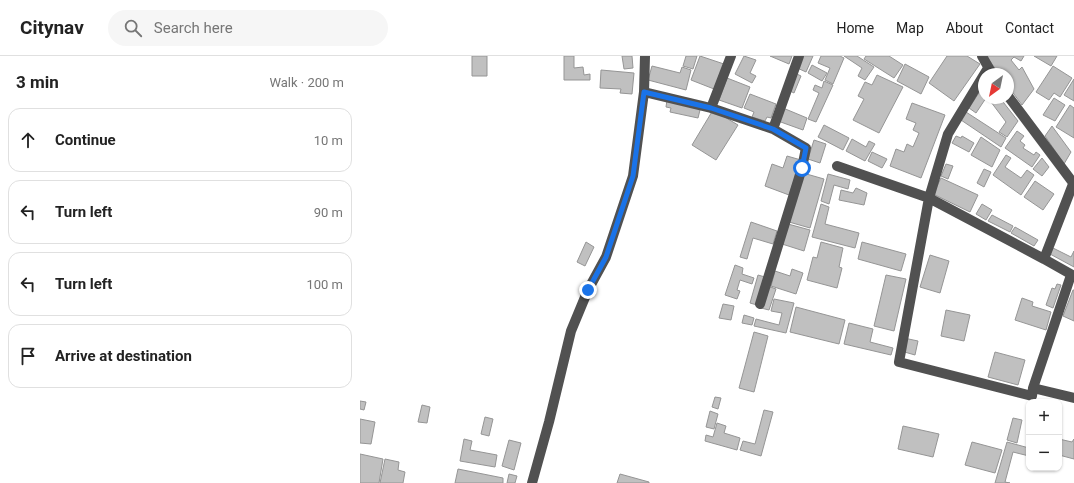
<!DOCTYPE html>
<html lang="en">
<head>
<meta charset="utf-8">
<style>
  :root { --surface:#fff; --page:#f6f6f6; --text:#222; --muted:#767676; --line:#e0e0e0 }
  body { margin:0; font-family:Roboto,sans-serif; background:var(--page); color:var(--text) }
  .controls { position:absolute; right:12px; bottom:12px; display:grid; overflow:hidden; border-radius:8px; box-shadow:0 1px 3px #0004 }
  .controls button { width:36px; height:36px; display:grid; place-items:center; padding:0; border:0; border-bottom:1px solid var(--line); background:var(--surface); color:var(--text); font:20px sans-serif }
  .compass { position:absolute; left:618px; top:12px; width:36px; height:36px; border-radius:50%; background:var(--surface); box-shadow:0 1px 3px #0004; rotate:213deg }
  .stop { position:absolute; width:12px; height:12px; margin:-9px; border:3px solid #1a73e8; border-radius:50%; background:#fff }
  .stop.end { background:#1a73e8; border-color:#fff; box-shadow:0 1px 4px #0008 }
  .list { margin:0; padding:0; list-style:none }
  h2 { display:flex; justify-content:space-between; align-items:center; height:52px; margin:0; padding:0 16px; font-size:17px }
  h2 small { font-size:13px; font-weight:400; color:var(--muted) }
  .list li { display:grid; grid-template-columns:26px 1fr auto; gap:12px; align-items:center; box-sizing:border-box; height:64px; margin:0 8px 8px; padding:0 8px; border:1px solid var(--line); border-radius:12px }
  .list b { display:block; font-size:15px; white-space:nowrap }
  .list em { font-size:13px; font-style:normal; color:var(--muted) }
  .icon { flex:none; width:22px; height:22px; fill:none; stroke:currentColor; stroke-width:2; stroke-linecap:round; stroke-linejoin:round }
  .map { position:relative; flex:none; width:714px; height:427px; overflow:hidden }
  header { display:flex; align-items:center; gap:24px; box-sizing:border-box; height:56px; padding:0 20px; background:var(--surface); border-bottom:1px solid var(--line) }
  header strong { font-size:19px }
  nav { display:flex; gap:22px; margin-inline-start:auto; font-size:14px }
  .search { width:280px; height:36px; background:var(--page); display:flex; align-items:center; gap:10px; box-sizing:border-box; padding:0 14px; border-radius:22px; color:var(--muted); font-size:15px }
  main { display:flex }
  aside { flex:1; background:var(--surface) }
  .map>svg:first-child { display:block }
</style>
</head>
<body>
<header>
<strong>Citynav</strong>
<div class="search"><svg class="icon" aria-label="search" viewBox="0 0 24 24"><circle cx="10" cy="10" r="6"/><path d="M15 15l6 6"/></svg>Search here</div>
<nav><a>Home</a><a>Map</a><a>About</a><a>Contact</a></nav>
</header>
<main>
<aside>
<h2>3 min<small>Walk · 200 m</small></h2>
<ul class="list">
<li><svg class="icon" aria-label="ahead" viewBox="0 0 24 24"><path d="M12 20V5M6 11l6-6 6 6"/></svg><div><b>Continue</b></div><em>10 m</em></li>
<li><svg class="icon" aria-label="left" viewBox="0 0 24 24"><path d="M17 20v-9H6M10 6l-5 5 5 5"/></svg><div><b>Turn left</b></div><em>90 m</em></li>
<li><svg class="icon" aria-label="left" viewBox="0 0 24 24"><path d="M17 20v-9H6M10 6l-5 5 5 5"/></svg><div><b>Turn left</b></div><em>100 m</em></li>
<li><svg class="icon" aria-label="arrive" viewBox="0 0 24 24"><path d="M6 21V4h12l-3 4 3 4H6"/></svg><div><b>Arrive at destination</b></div></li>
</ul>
</aside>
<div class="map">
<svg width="714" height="427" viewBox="0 0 714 427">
  <rect width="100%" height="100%" fill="#fff"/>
  <path fill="#c0c0c0" stroke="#959595" d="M112,0H127V20H112Z
    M204,0H214V12L223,11L224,19L230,18V24H204Z
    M262,0H272L273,12L264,13Z
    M326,0H337L333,13L323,10Z
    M340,0L364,8L354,33L331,24Z
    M384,0L396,4L390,17L396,20L392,27L375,18Z
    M410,0H432L429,8Z
    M440,0H453L446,16L435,11Z
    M461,0H480L484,2L473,28L465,24L470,12L458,7Z
    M484,0H497L514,11L505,24L498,20L502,12Z
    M506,0H529L543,9L534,22L504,3Z
    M587,0H607L620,8L594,45L569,27Z
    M628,0H664L661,5L654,1L651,4L659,14L662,11L674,33L662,49L648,30V18H639L627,1Z
    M674,0H697L691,10Z
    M545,8L569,21L561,38L537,25Z
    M452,9L467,17L462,25L448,17Z
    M292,10L320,17L322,11L331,14L326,34L288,24Z
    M693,10L712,22L700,41L694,37L689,44L676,36Z
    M241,14L274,17L272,38L260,37L261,33L240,32Z
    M435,17L441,20L434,37L428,34Z
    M517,19L543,31L519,77L493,64L504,43L498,40L505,26L512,29Z
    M367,22L390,31L382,52L359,44Z
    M714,23V45L704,39Z
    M464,25L473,29L456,66L448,63L459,37L453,34L455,29L462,32Z
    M624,29V42H626L616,57L609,52Z
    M390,38L416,48L411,62L407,61L405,65L392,61L394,56L384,52Z
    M628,42H640L658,65L647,81L639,76L646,66Z
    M694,42L705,49L695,65L683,59Z
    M307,44L341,50L338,62L310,56L311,52L306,51Z
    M552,47L585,59L561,122L530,110L536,93L544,96L547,88L553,91L559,77L553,74L556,67L546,63Z
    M710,49L714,52V82L696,71Z
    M423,52L447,62L443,74L418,65Z
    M353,54L378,69L356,104L332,89Z
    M606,56L646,82L641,91L601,64Z
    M464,69L489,82L483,94L458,81Z
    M692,70L711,96L704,108L685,80Z
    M657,75L664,80L660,85L665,89L663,92L674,99L676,96L680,99L672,111L645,92Z
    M596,80L601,82L602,80L614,87L609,96L592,87Z
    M621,81L640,94L632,111L611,99Z
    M492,83L506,91L509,85L515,88L505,105L486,95Z
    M454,84L466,88L460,107L448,103Z
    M512,96L527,103L522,112L508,105Z
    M646,99L651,102L645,111L661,122L667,114L674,119L661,139L633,119Z
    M427,100L441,104L429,139L405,130L412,108L423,112Z
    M682,102L689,111L682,120L673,113Z
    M586,108L593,110L588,123L581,120Z
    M624,113L631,116L624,131L617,127Z
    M443,117L464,123L450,172L429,166Z
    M468,118L490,124L488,133L474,129L469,148L461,145Z
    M581,122L618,139L610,156L573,138Z
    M675,125L694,138L683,154L664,141Z
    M496,132L507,137L504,149L479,144L481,134L493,137Z
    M461,148L469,151L465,168L499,177L495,192L452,181Z
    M622,148L632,154L626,164L616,158Z
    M632,159L653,170L650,176L628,165Z
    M391,166L417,175L413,188L393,182L387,203L380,201Z
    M428,168L450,174L444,195L422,188Z
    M655,171L678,184L674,190L651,177Z
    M226,186L234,191L225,210L217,206Z
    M461,186L483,192L479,211L482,212L477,232L447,224L453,201L457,202Z
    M502,186L546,198L541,215L498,203Z
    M693,192L711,201L714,195V211L690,198Z
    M570,199L589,205L580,237L560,231Z
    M375,209L383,212L382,218L394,222L392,228L380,224L377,234L380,235L377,243L365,239Z
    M432,213L443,217L436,238L411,230L415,215L430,220Z
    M398,219L405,221L397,249L390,247Z
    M526,219L546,223L534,275L514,270Z
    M697,228L701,229L693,252L686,249L692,232L695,233Z
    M408,230L416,233L409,254L401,252Z
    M713,234H714V265L703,260Z
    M662,242L673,246L672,250L691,256L686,274L655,264Z
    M414,243L434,247L426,277L394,270L396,263L419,269L422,257L411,255Z
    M363,248L374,250L371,264L359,262Z
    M436,251L485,264L479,288L430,276Z
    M586,254L610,259L604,285L581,280Z
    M384,259L394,262L392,269L382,267Z
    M489,267L513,273L510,286L533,292L531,299L484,288Z
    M394,276L408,280L394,336L379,332Z
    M544,282L558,285L555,299L541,295Z
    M635,296L665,304L658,329L628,321Z
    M355,341L361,342L358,353L352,351Z
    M0,345L6,346L4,354L0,353Z
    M62,349L70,351L67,367L58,366Z
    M404,354L413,356L401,400L380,394L383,385L395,388Z
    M350,355L358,358L354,373L346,371Z
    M125,361L133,363L129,380L121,378Z
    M653,362L662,364L657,387L647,384Z
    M0,363L15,366L11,388L0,387Z
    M357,367L366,370L364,377L380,382L377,394L345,385L346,379L353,381Z
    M543,370L579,378L573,401L538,393Z
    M104,383L112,385L110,394L137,399L135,411L100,405Z
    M699,383L712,386L714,383V403L699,399Z
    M149,384L161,387L154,414L142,410Z
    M612,386L642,394L635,417L605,409Z
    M647,386L669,392V400L653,396L645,426L650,427H635Z
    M0,398L23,403L19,427H0Z
    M25,403L39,406L38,414L45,416L43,427H20Z
    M98,413L143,422V427H95Z
    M149,418L157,420L155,427H147Z
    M260,418L289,426V427H257Z"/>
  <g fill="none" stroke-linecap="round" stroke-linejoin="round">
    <path stroke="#515151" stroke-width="10" d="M622,0L631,16
      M628,12L588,78L569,142L539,306L672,340L673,332L711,219
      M284,36L351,52L413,73L446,92L442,112L400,248
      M648,40L714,128
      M351,52L371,0
      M413,73L439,0
      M477,110L569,142L684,203L714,220
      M684,203L713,128
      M673,332L714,342
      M172,427L189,366L211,275L228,234L246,201L273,120L284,36L285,0"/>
  </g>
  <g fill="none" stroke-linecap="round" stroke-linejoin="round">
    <path stroke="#1a73e8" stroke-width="5" d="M228,234L246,201L273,120L284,36L351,52L413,73L446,92L442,112"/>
  </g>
</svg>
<div class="controls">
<button>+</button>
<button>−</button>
</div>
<svg class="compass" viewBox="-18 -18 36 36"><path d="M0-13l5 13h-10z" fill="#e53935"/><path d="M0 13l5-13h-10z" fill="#767676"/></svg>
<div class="stop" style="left:442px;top:112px"></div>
<div class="stop end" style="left:228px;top:234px"></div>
</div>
</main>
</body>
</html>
